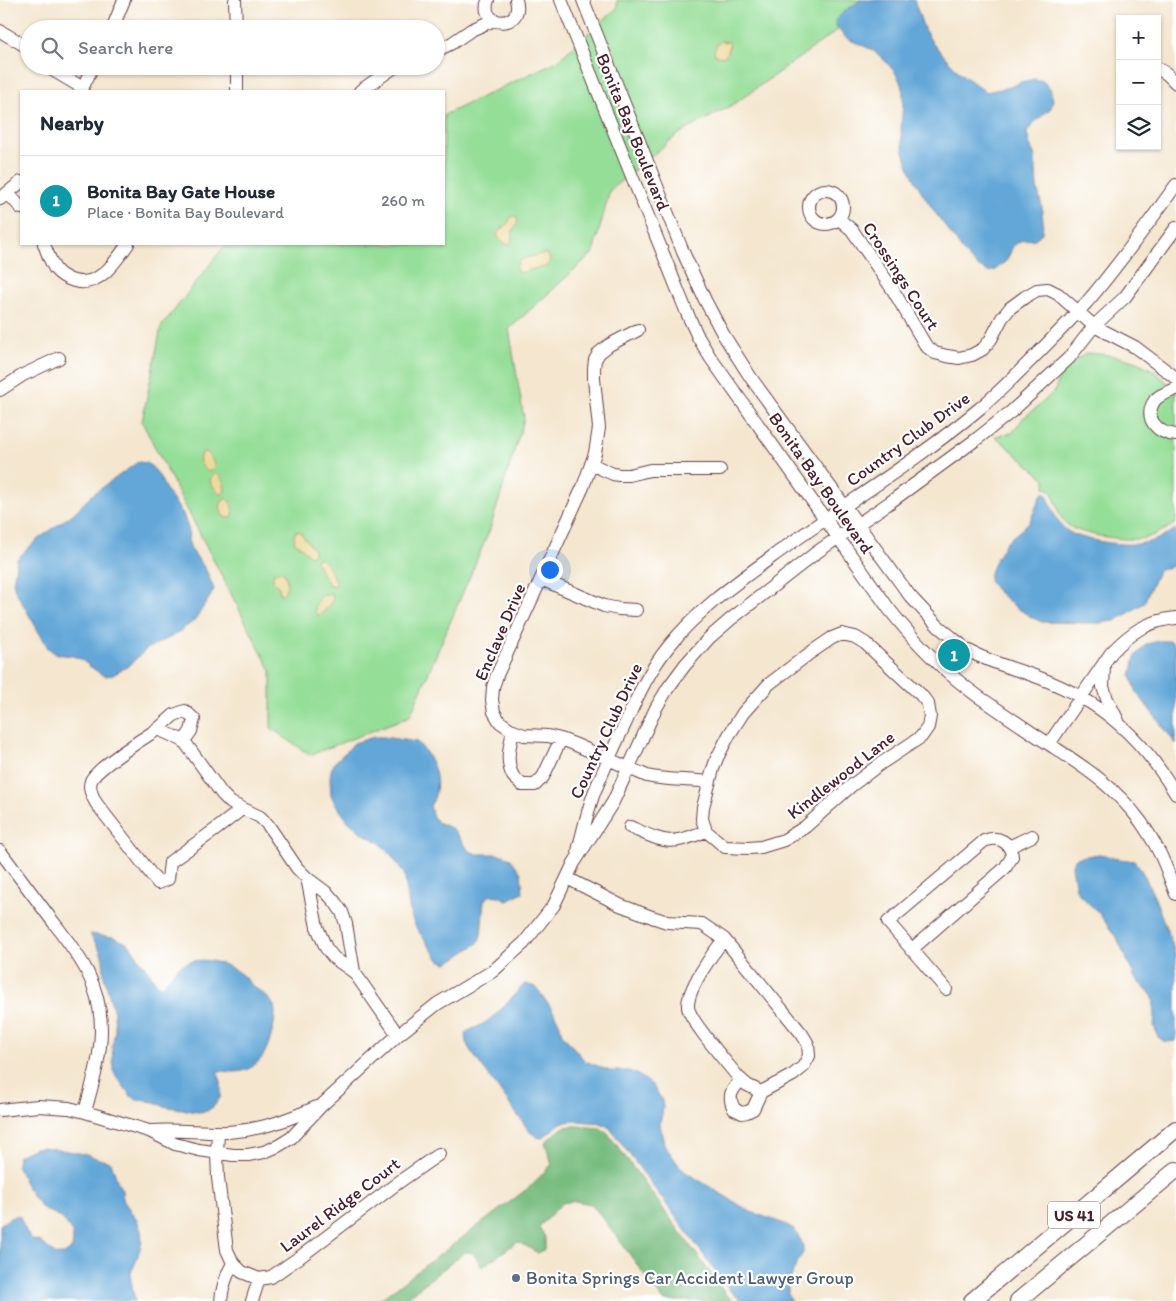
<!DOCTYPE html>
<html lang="en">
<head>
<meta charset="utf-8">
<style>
  :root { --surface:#fff; --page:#f6f6f7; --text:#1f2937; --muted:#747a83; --line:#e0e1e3; --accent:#111827 }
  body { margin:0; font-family:Itim,sans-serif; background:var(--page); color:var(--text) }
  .controls { position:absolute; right:15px; top:15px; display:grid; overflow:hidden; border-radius:0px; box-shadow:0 1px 4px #0004 }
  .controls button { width:45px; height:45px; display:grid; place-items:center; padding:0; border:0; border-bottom:1px solid var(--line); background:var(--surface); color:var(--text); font:25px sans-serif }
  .you { position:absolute; left:549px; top:569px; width:18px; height:18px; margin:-12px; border:4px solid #fff; border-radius:50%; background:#1a73e8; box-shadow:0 0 0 8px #1a73e833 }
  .badge { display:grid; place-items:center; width:32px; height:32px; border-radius:50%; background:var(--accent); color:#fff; font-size:16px; font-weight:700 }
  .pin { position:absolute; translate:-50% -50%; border:2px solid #fff; box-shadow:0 1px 5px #0006 }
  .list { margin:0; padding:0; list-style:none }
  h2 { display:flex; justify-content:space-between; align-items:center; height:65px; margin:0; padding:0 20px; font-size:21px }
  h2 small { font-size:16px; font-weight:400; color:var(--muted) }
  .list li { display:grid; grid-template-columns:32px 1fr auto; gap:15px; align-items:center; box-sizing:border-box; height:90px; padding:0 20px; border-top:1px solid var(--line) }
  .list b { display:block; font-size:19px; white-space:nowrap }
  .list p { margin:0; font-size:16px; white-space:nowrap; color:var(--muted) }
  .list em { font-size:16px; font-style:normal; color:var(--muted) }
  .icon { flex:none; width:28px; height:28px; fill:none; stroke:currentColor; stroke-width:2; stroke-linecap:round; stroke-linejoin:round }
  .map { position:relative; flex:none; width:1176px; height:1301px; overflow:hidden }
  .search { position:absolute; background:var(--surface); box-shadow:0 1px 4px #0004; left:20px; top:20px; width:425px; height:55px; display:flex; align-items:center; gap:12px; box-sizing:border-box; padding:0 18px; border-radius:28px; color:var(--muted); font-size:19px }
  .panel { position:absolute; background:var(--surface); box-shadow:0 1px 4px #0004; left:20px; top:90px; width:425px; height:155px; border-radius:0px }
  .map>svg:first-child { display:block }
</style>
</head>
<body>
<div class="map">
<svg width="1176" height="1301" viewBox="0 0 1176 1301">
  <rect width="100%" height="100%" fill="#fff"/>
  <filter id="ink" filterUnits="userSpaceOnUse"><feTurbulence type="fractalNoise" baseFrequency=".02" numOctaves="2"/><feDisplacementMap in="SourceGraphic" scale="10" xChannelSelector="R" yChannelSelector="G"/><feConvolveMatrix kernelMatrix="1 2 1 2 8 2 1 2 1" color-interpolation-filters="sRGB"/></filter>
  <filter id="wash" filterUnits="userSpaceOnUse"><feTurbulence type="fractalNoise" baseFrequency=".0096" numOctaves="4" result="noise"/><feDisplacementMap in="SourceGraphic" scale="20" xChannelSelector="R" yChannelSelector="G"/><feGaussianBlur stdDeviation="1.12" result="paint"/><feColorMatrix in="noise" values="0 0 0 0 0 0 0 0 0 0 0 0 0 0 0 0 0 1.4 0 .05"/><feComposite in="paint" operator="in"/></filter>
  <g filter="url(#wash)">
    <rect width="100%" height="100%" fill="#f4e6cf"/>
    <path fill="#95de98" stroke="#707e62" d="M617,0H861L844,12L836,21L838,30L734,104L677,135L610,190L593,253L509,329L524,419L490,529L410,716L310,755L271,728V671L142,422L161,327L226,244H444V115L557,61L617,8Z
      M1086,353C1107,354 1130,357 1149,368C1159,374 1168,383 1176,392V523C1166,529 1156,535 1145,538C1130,542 1081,535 1069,526C1066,524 1063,519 1061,517C1056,508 1056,491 1045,487L1046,480L995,436L1012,433L1023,418L1039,406L1055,390L1059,378L1068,367Z"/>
    <path fill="#78bd80" stroke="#616e56" d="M576,1126L600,1128L607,1132L727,1296L733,1301H664L602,1217L591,1204L575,1201L562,1203L539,1227L545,1237V1249L538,1253L526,1246L517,1242L482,1267L473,1253L465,1252L402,1301H378L531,1186L552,1164L545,1142L564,1127Z"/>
    <path fill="#eeda9e" stroke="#9c7c64" d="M721,41L729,42C731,47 727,53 724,57L718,56L714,54C715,48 716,43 721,41Z
      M515,216L517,217C519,223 515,225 513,231C512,235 512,240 511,243L508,245L499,239L497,234L508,223L511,217Z
      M545,254L548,255L550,259C549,269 542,267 534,269C527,270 524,274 517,272L516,267L519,261L528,257Z
      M204,452H207C212,459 219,468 208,472C202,466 197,463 201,454Z
      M215,474H218C223,478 226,487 224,493L221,495L218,493L214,487L211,485L210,479Z
      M225,499H228C232,504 234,511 233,516L231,518L224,517C220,512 218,503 225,499Z
      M298,531L300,532L314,550V554L310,556L301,547L295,543L294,536L295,532Z
      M320,558C327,563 334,576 336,585L334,586L328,584C325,576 318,569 316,561L317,559Z
      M279,571H283C288,578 289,588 282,595L280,594L279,587L273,582V574Z
      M324,594L332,595L333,597V600L322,614L317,615L315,613L316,602Z"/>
    <path fill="#64a7d8" stroke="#576382" d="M861,0H914L924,29L933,44L960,73L986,92L1010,87L1021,82L1035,79L1043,81L1050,88L1053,100L1051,108L1033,124L1027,132L1029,143L1035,156L1037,187L1042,207L1043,222L1042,233L1035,239L1022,240L1013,246L1007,260L995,270L988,272C984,269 978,267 975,264C965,256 958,244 951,234C931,207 907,176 902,141C898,119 910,94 896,74C892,68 881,56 875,52C859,41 842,43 835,21L844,12Z
      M138,462L147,463L154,469L159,476L167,492L183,514L189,531L188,540L191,549L206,570L214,589L210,597L194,621L173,636L148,648L128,666L113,675L104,676L88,665L81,659L73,656L56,654L48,648L16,592L13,583L17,559L37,540L73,514L92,495Z
      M1045,492C1053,504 1052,518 1065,529C1078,541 1128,547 1144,543C1156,541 1166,535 1176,529V565L1158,571L1144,603L1132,611L1115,621L1099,623L1042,622L1031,617L1013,605L995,589L989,580V575L994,563L1006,542L1022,529L1030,521L1041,495Z
      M1160,641H1171L1176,646V744L1137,693L1131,676L1135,657L1146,644Z
      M374,737H383L417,742C434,758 444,785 430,806L432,815L437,822L453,829L469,851L477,854H495L503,855L511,859L521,873L523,892L507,900L499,896L491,895L484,900L481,935L478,943L456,958L447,963L439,960L417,929L413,921L410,912L404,873L392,856L379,842L362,833L347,820L335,803L331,795L330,778L331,770L335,762L348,750L354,743Z
      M1099,854L1105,855L1113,858L1134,861L1139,866L1146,879L1156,901L1171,941L1176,957V1041L1165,1042L1158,1037L1154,1026L1155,1015L1153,997L1149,992L1136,980L1118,940L1098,912L1081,896L1076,889L1072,866L1073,862L1076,858L1081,857Z
      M90,934L113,937L129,944L155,981L161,987C168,979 175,967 186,963C205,956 228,963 243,976C247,980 250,984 254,987C261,992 270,998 274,1006C278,1017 270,1043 264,1054C261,1060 254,1066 248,1069C238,1074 227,1071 217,1071L221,1081V1090L220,1098L214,1106L207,1111L198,1112L163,1106L155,1102L137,1100L130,1095L114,1073L112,1047L115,1030L114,1013L104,976L103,959L100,950Z
      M525,984L536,987L552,1009L560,1025L562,1034L585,1061L610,1071H629L637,1074L652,1085L662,1100L663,1108L660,1125L664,1144L680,1167L687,1173L751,1212L785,1224L794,1229L803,1244V1253L798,1260L788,1285V1295L791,1301H742L731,1292L610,1128L601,1123L577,1121L564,1122L561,1123L542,1138L537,1137L530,1132L470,1050L466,1042L465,1033C473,1028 482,1026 489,1020C498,1013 507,1004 514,995C518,991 521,987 525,984Z
      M43,1147L85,1154L102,1160L111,1162L118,1183L122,1191L123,1200L138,1222L141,1231L142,1241L137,1259L130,1275L135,1301H0V1225L10,1218L19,1215L27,1233L33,1240L41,1242L56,1255L64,1254L72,1249L73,1241L72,1232L61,1218L53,1213L44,1210L33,1197L24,1181L17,1164L18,1156L35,1148Z"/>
  </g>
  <g filter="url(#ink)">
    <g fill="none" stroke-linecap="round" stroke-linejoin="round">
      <defs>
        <path id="minor" d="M235,0L236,29
          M488,0C478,28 525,30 516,0
          M561,0L687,313L698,337L710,357L889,609C915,642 944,672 979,697C1003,713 1027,730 1052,746C1087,769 1115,787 1141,822C1150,835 1159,850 1165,865C1169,875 1172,884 1176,894
          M583,0L683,252L705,300L723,334L751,378L910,596L938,626L960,644
          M112,29L124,0
          M0,31L29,48
          M436,51L452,43L471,30L494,20
          M48,66L51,69L83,88
          M237,66V91
          M1157,68L1167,74L1176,83
          M81,91L93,66
          M360,91L396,66
          M809 207a17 17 0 1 1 34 0a17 17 0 1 1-34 0Z
          M8,193L21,208
          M0,199L21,182
          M839,219L852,230L893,290L926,346L935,353L947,356L959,358L972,355L983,349L991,339L1002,318L1010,308L1025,297L1037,290L1048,289L1058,294L1094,326L1135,347L1176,378
          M44,244C47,252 50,261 55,269C60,275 67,279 74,281C99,288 116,261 128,244
          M638,330L609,345L599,353L595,360L594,368V379L599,428L595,453L583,487L497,675L493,687L492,700L494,712L500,722L513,731L524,735L548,736L561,739L574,744L647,776C668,781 688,779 709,782
          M1176,389C1169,392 1160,394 1155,400C1142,418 1158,434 1176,435
          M0,390L23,375L59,358
          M591,464L613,474L619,475H629L650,470H720
          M541,579L604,606L619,609L636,610
          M842,634L855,637L865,643L921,695L928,704L930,716L928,727L921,737L880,764L851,786L805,827L784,840L761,847L749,848L725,847L706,831L702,819L703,807L713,769L717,758L729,735L743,713L769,684L810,653L832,638Z
          M969,651C991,663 1016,669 1040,678C1103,702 1141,737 1176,794
          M1104,665L1103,687L1107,699L1118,721
          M158,729L174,715L185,711L194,719L191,731L184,741
          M513,731C510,745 505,762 513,776C515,779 520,782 522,785H535L543,777L561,739
          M1049,744L1111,653C1131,632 1147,621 1176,618
          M242,809L215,830L170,862L168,879L158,883L96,803C93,797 88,789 91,781C95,769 145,737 158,729L184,741L222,794L231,803L260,817L268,825L297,868L307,878L327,893L335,902L342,912L346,924L354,972
          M630,827C666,843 669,846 706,831
          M1009,847L1032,836
          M0,851C16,872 32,894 48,915C76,952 101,980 101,1030C101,1057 92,1085 85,1112
          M578,851C583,832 587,812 594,793C604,769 615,745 626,722C638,695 650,669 669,646C697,611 733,585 769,559C838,508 913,464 979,409C996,395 1011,380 1026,365C1047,344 1067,324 1087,302C1119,265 1147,225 1176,185
          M307,878L317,927L326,948L334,958L354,972L398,1035
          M567,878L620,905L652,917L667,922L702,924L724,939L802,1034L808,1044L809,1056L803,1067L793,1075L761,1092L753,1109L747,1112L742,1113L734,1109C727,1095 732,1090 741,1080
          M724,939C713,953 687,989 688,1007C689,1020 728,1064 738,1077L747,1085L761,1092
          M911,950L1005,868L1012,857C1011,842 998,835 984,841L888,922L946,989
          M0,1110L38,1106L69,1108L85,1112L149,1131L175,1144L199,1150L233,1155H248L264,1152L278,1146L291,1138L322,1105L398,1035L437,1004L493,971L524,943L554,905L574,863L613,802L656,708L668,688L685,665L709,638L731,619L817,552L889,503L978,438L1012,411L1069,358L1094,326L1125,297L1176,228
          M151,1131C177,1129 202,1133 228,1132C261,1130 287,1120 317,1107
          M218,1132L217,1154L218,1178L227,1250L233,1263L242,1272L259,1279L271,1277L300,1257L399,1182L439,1154
          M221,1301C222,1287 226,1276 233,1263
          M252,1301L259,1279"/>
        <path id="major" d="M972,1301L1176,1129
          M1018,1301L1176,1170"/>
      </defs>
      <use href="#minor" stroke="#643d44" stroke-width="14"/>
      <use href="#major" stroke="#643d44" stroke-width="18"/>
      <use href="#minor" stroke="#fff" stroke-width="12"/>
      <use href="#major" stroke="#fff" stroke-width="16"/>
    </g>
  </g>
  <circle fill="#5c6f8a" stroke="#fff" stroke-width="2" cx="516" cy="1278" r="5"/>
  <g text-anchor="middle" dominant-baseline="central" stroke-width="4.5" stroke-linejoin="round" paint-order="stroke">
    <rect fill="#fff" stroke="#80626b" stroke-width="1" x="1048" y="1201.5" width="52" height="27" rx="4"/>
    <g font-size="16" font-weight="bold" fill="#4a1f2b">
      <text x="1074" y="1215">US 41</text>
    </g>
    <g font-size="18" fill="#4a1f2b" stroke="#fff">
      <text transform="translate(633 132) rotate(68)">Bonita Bay Boulevard</text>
      <text transform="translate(901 276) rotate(57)">Crossings Court</text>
      <text transform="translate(908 439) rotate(-36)">Country Club Drive</text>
      <text transform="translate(821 483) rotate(55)">Bonita Bay Boulevard</text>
      <text transform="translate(500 632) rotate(-67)">Enclave Drive</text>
      <text transform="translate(606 731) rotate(-65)">Country Club Drive</text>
      <text transform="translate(841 775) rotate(-38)">Kindlewood Lane</text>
      <text transform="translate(340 1205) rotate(-37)">Laurel Ridge Court</text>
    </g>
    <g font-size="18" fill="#4e5e75" stroke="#fff" text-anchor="start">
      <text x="526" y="1278">Bonita Springs Car Accident Lawyer Group</text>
    </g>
  </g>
</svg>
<div class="controls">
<button>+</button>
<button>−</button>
<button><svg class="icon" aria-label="layers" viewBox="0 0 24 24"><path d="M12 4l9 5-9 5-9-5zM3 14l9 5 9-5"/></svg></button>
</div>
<div class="you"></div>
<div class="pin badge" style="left:954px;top:655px;background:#0f9aa8">1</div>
<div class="search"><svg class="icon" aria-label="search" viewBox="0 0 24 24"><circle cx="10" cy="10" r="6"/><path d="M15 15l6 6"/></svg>Search here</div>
<section class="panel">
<h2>Nearby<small></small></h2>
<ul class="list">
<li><span class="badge" style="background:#0f9aa8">1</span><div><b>Bonita Bay Gate House</b><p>Place · Bonita Bay Boulevard</p></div><em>260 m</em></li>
</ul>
</section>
</div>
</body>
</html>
